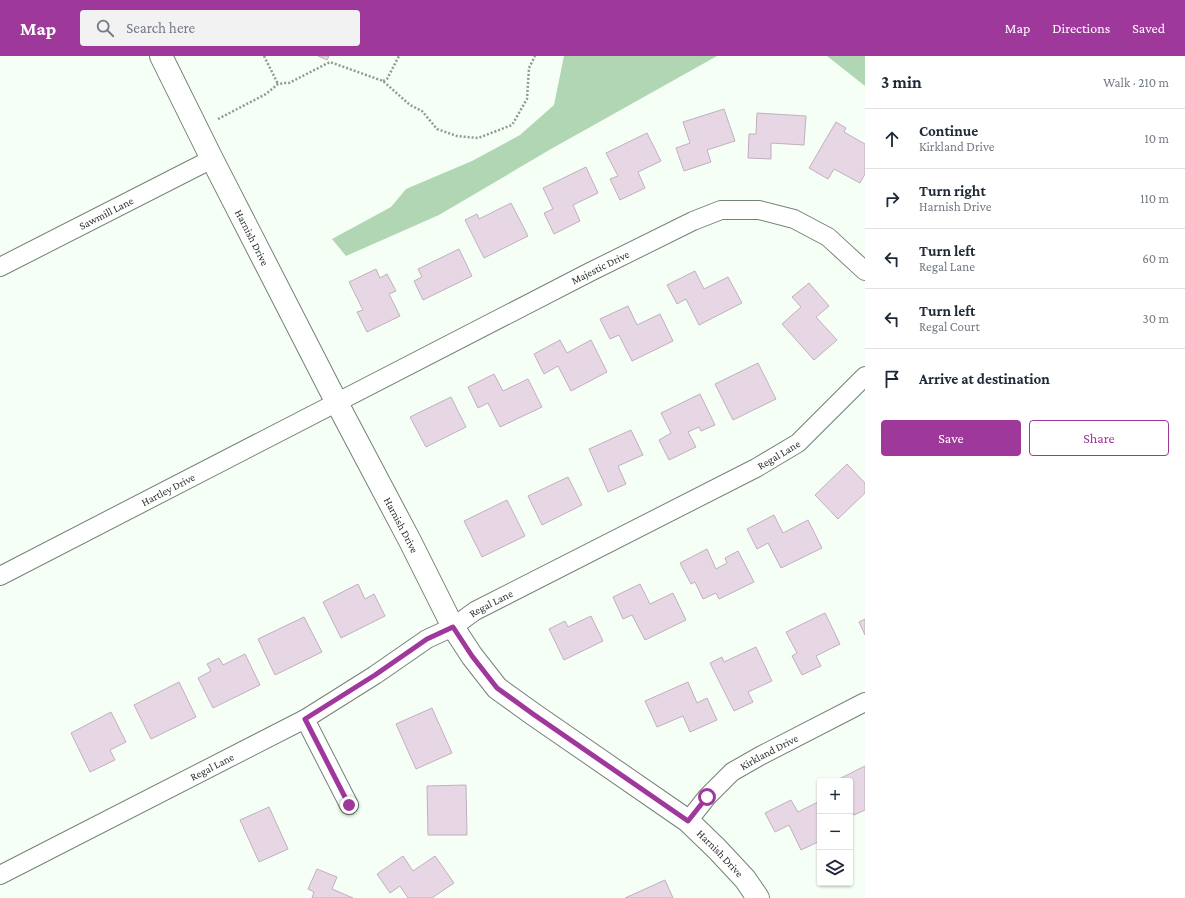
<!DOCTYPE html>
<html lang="en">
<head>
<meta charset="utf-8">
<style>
  :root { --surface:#fff; --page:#f2f2f3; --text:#1f2937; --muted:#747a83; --line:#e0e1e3; --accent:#9f389b }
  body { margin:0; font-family:"Crimson Pro",serif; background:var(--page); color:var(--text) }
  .controls { position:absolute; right:12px; bottom:12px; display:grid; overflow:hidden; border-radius:4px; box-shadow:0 1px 3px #0004 }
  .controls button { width:36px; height:36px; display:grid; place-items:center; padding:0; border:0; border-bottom:1px solid var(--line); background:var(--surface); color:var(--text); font:20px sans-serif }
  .stop { position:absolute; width:12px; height:12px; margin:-9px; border:3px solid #9f389b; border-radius:50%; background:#fff }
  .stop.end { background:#9f389b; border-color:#fff; box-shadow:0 1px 4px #0008 }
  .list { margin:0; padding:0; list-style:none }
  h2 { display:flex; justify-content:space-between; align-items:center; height:52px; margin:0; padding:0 16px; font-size:17px }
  h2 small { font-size:13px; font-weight:400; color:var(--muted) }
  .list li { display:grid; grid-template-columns:26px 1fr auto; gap:12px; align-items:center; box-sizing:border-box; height:60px; padding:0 16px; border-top:1px solid var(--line) }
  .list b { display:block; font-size:15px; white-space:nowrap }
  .list p { margin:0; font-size:13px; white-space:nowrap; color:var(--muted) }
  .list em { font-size:13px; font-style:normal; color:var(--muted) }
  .actions { display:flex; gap:8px; padding:12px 16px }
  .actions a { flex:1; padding:9px 0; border:1px solid var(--accent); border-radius:4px; text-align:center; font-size:14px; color:var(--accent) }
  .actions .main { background:var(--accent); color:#fff }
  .icon { flex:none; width:22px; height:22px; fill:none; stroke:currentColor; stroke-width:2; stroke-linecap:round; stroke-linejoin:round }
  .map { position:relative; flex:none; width:865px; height:842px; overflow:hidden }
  header { display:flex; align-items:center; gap:24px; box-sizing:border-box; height:56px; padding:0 20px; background:var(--accent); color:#fff }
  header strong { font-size:19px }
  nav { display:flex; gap:22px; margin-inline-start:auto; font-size:14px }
  .search { width:280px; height:36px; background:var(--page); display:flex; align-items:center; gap:10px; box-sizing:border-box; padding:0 14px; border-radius:4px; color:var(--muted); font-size:15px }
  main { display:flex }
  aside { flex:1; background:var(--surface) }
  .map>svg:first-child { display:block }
</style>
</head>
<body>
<header>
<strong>Map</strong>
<div class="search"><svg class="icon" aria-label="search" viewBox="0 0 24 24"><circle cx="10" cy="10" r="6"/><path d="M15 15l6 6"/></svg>Search here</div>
<nav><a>Map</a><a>Directions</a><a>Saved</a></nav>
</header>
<main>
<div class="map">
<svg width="865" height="842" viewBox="0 0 865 842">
  <rect width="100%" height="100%" fill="#f5fff5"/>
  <path fill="#b0d6b3" d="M564,0H717L551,93L439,159L346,200L332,183L391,151L406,133L472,105L520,79L554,49Z
    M827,0H865V30Z"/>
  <path fill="#e7d7e5" stroke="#c0b0be" d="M318,0H329L327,4Z
    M724,53L735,85L707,94L711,106L684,115L676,92L690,87L683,66Z
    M757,57L806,60L804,89L771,87V103L748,102L749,78H756Z
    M836,66L846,72L844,76L865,88V118L860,127L834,113L828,123L809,112Z
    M647,77L661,105L638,116L645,132L620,144L610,123L618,120L606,97Z
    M586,111L598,137L573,149L580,165L554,178L544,157L553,153L543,132Z
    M511,147L528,180L484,202L465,164L477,158L479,163Z
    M459,193L472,220L423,244L414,225L422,221L418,213Z
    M376,213L380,222L387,218L396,235L389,238L400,260L367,276L357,256L363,254L349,226Z
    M695,215L704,233L728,221L742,247L699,269L686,243L677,248L667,229Z
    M809,227L829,250L816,261L837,284L814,304L782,268L801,251L792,241Z
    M628,250L637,269L660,258L673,285L632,305L619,279L610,283L600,263Z
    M560,284L567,297L591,284L607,316L571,335L558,310L544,318L534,298Z
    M758,307L776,343L733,364L715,328Z
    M494,318L503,335L528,323L542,351L500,371L488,347L478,352L468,331Z
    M700,338L715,369L701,375L699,371L688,376L696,391L669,404L659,384L671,377L661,357Z
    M451,341L466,371L426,391L410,361Z
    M631,374L643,399L618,410L626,428L608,436L589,393Z
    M847,408L865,427V437L838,463L815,439Z
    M568,421L582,449L542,469L528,440Z
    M507,444L525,480L482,501L464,465Z
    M774,459L783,477L808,464L822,492L781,512L768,487L757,493L747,473Z
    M707,493L716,513L727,507L725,502L738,495L754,526L719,543L716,537L703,543L695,526L691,528L680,507Z
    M358,528L365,543L374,538L385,560L341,582L323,546Z
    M640,528L650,548L673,537L686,564L645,584L632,559L623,563L613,541Z
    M825,557L840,588L816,600L821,610L802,619L792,600L797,597L786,576Z
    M591,560L603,585L564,604L549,573L565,565L568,571Z
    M304,561L322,596L275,619L258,583Z
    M865,563V579L859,566Z
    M756,591L772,625L748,636L753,646L734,655L710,607L722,601L724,606Z
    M245,598L260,629L213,652L198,622L211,615L207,608L219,602L223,609Z
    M179,626L196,661L151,683L134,649Z
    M688,626L697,647L707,642L717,664L690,676L683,660L657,671L645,645Z
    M432,652L452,697L416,713L396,668Z
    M111,656L126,686L110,694L115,704L90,716L71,677Z
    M865,710V754L854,759L850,751V725H837V724Z
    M466,729L467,779H428L427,730Z
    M791,744L798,756L820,745V785L801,794L789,769L775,776L765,757Z
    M269,751L288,793L259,806L240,764Z
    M403,800L413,815L435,800L454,827L432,842H408L400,830L390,837L377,818Z
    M317,813L337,821L332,833L353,842H312L314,836L308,833Z
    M665,824L673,842H625Z"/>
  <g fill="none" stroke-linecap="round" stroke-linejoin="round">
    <defs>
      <g id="street">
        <path id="s1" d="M0,211L212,103"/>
        <path id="s2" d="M0,520L590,216L693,165L721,154H759L794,163L828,181L865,215"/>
        <path d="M305,663L349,749"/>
        <path id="s3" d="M688,765L707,741L732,716L760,700L865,646"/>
        <path id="s4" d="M0,819L305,663L375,619L427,583L453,571L475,555L756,412L798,387L865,320"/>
      </g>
      <g id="secondary">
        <path id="s5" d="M161,0L212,103L337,347L410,485L453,571L472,600L497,632L533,658L688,765L717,793L745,823L758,842"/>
      </g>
    </defs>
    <use href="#street" stroke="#748275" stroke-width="20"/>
    <use href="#secondary" stroke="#748275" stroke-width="24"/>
    <path stroke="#919991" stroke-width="2.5" stroke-dasharray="2 2" stroke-linecap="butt" d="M264,0L278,28
      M383,25L387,23L399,0
      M218,63L266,38L278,28L285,27H289L330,6L383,25L410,49L422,55L437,73L457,80L478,82L512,69L527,43L529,12L535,0"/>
    <use href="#street" stroke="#fff" stroke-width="18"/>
    <use href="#secondary" stroke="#fff" stroke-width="22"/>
  </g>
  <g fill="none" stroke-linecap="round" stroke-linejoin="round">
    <path stroke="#9f389b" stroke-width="5" d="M349,749L305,663L375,619L427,583L453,571L472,600L497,632L533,658L688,765L707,741"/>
  </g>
  <g text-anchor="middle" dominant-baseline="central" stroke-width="3.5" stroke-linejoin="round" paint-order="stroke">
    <g font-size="11" fill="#2a312b" stroke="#fff">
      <text stroke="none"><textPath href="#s1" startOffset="119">Sawmill Lane</textPath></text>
      <text stroke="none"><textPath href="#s5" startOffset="203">Harnish Drive</textPath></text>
      <text stroke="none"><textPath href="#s2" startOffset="675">Majestic Drive</textPath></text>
      <text stroke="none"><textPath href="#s4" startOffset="886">Regal Lane</textPath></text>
      <text stroke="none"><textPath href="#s2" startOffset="189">Hartley Drive</textPath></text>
      <text stroke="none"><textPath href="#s5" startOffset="527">Harnish Drive</textPath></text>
      <text stroke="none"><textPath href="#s4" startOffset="562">Regal Lane</textPath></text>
      <text stroke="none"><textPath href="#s3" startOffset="108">Kirkland Drive</textPath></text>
      <text stroke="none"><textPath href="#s4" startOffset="238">Regal Lane</textPath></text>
      <text stroke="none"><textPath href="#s5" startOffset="995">Harnish Drive</textPath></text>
    </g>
  </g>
</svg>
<div class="controls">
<button>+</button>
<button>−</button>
<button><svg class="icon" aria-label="layers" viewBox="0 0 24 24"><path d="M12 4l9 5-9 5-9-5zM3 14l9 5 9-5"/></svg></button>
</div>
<div class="stop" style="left:707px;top:741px"></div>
<div class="stop end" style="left:349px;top:749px"></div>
</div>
<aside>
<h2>3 min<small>Walk · 210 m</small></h2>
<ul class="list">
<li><svg class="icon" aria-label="ahead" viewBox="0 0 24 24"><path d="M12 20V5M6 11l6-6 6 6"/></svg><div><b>Continue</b><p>Kirkland Drive</p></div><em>10 m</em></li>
<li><svg class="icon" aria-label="right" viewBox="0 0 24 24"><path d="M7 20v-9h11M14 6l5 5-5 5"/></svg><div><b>Turn right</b><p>Harnish Drive</p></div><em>110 m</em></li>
<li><svg class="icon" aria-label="left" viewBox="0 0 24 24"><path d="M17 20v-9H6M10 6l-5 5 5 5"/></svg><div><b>Turn left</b><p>Regal Lane</p></div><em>60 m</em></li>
<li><svg class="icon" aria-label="left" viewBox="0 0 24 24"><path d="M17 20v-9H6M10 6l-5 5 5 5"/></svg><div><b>Turn left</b><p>Regal Court</p></div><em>30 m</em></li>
<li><svg class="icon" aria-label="arrive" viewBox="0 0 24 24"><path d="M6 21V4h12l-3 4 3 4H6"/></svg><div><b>Arrive at destination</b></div></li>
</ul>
<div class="actions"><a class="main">Save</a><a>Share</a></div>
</aside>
</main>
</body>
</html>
